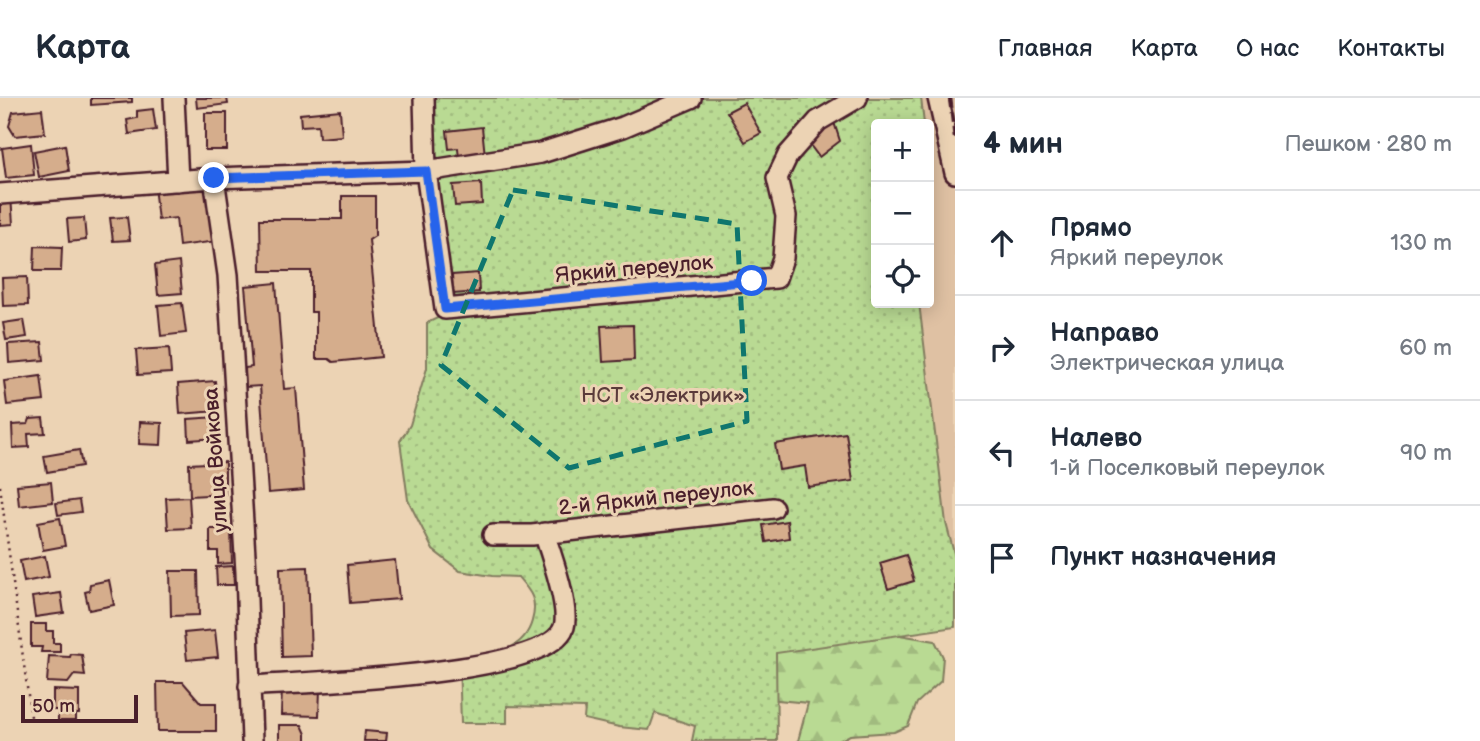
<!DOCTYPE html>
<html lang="ru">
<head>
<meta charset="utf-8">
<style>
  :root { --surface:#fff; --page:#f6f6f7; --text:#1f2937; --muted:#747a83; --line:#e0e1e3 }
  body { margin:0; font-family:"Balsamiq Sans",sans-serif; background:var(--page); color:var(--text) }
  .controls { position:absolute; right:21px; top:21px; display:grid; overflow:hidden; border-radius:7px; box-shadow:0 4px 18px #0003 }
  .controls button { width:63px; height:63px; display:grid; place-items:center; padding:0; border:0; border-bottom:2px solid var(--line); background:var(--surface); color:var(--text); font:35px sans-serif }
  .scale { position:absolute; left:21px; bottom:18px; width:117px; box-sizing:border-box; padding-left:7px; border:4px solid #4a1f2b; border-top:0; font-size:19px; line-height:24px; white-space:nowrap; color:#4a1f2b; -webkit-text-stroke:5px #ecd3b4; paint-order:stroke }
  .stop { position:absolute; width:21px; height:21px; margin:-16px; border:5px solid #2563eb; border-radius:50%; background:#fff }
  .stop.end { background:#2563eb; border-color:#fff; box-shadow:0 2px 7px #0008 }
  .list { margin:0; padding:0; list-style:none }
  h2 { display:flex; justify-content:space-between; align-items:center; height:91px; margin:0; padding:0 28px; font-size:30px }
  h2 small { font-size:23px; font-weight:400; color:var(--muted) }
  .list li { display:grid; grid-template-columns:46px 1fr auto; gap:21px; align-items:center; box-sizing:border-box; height:105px; padding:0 28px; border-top:2px solid var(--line) }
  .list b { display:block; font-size:26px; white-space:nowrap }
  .list p { margin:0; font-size:23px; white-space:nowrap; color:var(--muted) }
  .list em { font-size:23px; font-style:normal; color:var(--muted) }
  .icon { flex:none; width:38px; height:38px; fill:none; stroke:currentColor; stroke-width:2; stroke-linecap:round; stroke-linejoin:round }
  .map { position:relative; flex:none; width:955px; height:643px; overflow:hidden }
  header { display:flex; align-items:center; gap:42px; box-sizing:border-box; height:98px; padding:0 35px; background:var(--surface); border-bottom:2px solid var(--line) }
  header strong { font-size:33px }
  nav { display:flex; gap:38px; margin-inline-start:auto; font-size:24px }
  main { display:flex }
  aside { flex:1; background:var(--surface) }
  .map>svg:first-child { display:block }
</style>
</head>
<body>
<header>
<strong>Карта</strong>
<nav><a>Главная</a><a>Карта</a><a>О нас</a><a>Контакты</a></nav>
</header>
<main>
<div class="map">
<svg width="955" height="643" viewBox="0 0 955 643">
  <defs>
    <pattern id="forest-firs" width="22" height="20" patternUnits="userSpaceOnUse" patternTransform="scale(1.75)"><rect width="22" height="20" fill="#b9da93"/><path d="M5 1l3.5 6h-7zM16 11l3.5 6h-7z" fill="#a1bb7f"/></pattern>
    <pattern id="park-dots" width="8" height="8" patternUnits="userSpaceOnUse" patternTransform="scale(1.75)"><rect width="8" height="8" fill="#b9da93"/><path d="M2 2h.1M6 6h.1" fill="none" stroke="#a1bb7f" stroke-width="1.8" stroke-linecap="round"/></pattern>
  </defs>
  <rect width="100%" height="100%" fill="#ecd3b4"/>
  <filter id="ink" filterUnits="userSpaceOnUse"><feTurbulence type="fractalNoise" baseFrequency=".0143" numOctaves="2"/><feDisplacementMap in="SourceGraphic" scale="14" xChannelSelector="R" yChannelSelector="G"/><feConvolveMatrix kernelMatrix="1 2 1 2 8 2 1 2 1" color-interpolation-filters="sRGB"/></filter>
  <g filter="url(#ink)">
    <path fill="#dfc1a3" d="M921,0H955V459L946,425L919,205H929V26H924Z"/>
    <path fill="url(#forest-firs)" stroke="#827c5f" stroke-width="2" d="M876,533L935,543L943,559L941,583L917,605L908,628L894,634L850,637L839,643H798L808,605L736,598L651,607L619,629L585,614L573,577Z"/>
    <path fill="url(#park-dots)" stroke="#827c5f" stroke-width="2" d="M431,0H921L924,26H876V205H919L946,425L955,459V529L776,555L777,643H692L695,628L655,615L649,632L619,629L584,621L585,610L507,608V625H461L459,562C488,556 523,556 532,523C538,502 531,494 518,479L492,478L460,473L433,452L408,402L400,343L410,327L427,270V225L444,217L437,71Z"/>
    <path fill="#d5ad8c" stroke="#4a1f2b" stroke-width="2" d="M91,0H132V4L91,7Z
      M196,0H227L228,6L197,10Z
      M744,5L761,35L745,44L727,14Z
      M42,11L45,35L15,38L9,28L13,14Z
      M153,11L156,32L129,36L127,22L137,20V13Z
      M340,12L342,38L319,40L318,27L301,28L300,16Z
      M205,15H227V52H205Z
      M832,18L840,43L819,59L804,39Z
      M482,29L485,58L459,61L458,50L449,51L447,33Z
      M31,46L34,77L6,80L2,50Z
      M65,47L69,73L39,79L34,53Z
      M212,83L218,143L179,148L176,120L158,122L154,89Z
      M481,85L482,106L455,108L453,87Z
      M11,98L13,126L0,127V99Z
      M342,98H375V138L369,142L381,259L333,264L329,261H316V214H311V173H261L260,121H342Z
      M127,119L130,142L113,143L110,120Z
      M84,120L86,142L69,144L67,121Z
      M35,148L62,149L61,173H34Z
      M179,164L182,195L158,197L155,167Z
      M478,175L479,194L453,196L452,177Z
      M27,179L28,207L3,208L2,180Z
      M276,185L284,291L296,290L304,392L268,395L260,288L246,289L245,270L252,269L245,188Z
      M182,205L186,235L161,238L158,207Z
      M24,222L27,239L6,242L3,225Z
      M633,227L634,262L603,264L601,228Z
      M42,244L44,262L9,265L8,246Z
      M169,250L171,275L138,277L136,252Z
      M41,278L44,303L7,307L4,283Z
      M215,283L217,313L180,316L178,286Z
      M217,319L218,340L189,342L188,321Z
      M43,320L45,335L28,336L29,349L13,350L12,327L28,326L30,321Z
      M140,324L162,325L161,347L139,346Z
      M846,335L853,383L808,389L805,368L779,372L775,346Z
      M79,352L82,368L47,374L44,358Z
      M225,364V396L190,398L189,366Z
      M51,384L53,404L19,408L17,387Z
      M189,399L191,430L168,431L166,400Z
      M79,402L81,414L58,417L56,405Z
      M60,420L65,448L43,452L38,424Z
      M787,423L789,440L766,444L763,427Z
      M210,431H231L232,465L218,466V453H210Z
      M906,457L914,483L888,491L880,465Z
      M45,458L49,479L24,484L20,463Z
      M395,462L399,501L350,505L347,467Z
      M233,468L234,487H217L216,469Z
      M308,469L311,558L282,559L280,470Z
      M170,473H198L199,517L171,518Z
      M109,482L114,507L89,512L85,494L89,493L90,486Z
      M61,495L64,515L35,519L32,499Z
      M31,526H46V533H53V545H60V554H41L42,549H31Z
      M215,532L218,559L187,562L184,535Z
      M71,556L82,557L85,578L74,577L68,585L47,584L49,558L70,559Z
      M157,584H183L201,605H216V633H158Z
      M282,590L320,591L319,618L281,617Z
      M53,592L79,593V616H76V623H58V612H53Z
      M279,627H302L306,636V643H279Z
      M365,633L387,635L386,643H364Z"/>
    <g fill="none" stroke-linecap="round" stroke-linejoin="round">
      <defs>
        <path id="street" d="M174,0L178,83
          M424,0L426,73L445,211L776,180L783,160L786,118L777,80L788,57L818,23L857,0
          M938,0L955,75
          M214,80L228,177L246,474L252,643
          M0,96L214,80L426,73L541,55L623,29L691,0
          M493,437H532L773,410
          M249,588C300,584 547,579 564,529C570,509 551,456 544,435"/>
      </defs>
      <use href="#street" stroke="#4a1f2b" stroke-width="24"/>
      <path stroke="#4a1f2b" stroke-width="2.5" stroke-dasharray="2 5" stroke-linecap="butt" d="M0,388L31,619"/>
      <use href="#street" stroke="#ecd3b4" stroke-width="19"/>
      <path stroke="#4a1f2b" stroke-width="4.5" stroke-dasharray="10 5" stroke-linecap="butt" d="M950,0L955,40"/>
    </g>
  </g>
  <g fill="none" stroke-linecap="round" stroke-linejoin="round" filter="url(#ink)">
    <path stroke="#2563eb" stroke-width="9" d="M214,80L426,73L445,211L752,183"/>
  </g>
  <path fill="none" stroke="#0f766e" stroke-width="5" stroke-dasharray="14 9" stroke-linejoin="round" d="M513,92L737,126L747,323L569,370L441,267Z"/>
  <g text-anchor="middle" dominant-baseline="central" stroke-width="6" stroke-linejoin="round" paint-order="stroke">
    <g font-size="21" fill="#4a1f2b" stroke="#ecd3b4">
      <text transform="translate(634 171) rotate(-5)">Яркий переулок</text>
      <text transform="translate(216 362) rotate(-94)">улица Войкова</text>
      <text transform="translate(656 400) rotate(-6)">2-й Яркий переулок</text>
    </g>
    <g font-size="21" fill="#5b3b3b" stroke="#ecd3b4">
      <text x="663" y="297">НСТ «Электрик»</text>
    </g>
  </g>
</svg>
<div class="controls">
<button>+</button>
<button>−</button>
<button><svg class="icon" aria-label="locate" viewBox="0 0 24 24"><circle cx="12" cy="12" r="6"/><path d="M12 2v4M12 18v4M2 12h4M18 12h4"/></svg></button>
</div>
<div class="scale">50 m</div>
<div class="stop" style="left:752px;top:183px"></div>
<div class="stop end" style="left:214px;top:80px"></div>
</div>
<aside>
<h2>4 мин<small>Пешком · 280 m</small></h2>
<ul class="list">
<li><svg class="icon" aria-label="ahead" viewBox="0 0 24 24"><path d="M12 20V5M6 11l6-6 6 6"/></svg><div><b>Прямо</b><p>Яркий переулок</p></div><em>130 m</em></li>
<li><svg class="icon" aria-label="right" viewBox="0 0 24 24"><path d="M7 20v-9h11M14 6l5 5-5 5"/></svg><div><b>Направо</b><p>Электрическая улица</p></div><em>60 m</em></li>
<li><svg class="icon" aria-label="left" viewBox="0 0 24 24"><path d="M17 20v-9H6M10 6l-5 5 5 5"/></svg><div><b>Налево</b><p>1-й Поселковый переулок</p></div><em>90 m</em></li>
<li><svg class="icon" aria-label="arrive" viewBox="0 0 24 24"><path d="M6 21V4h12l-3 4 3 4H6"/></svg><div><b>Пункт назначения</b></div></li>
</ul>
</aside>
</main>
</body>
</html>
